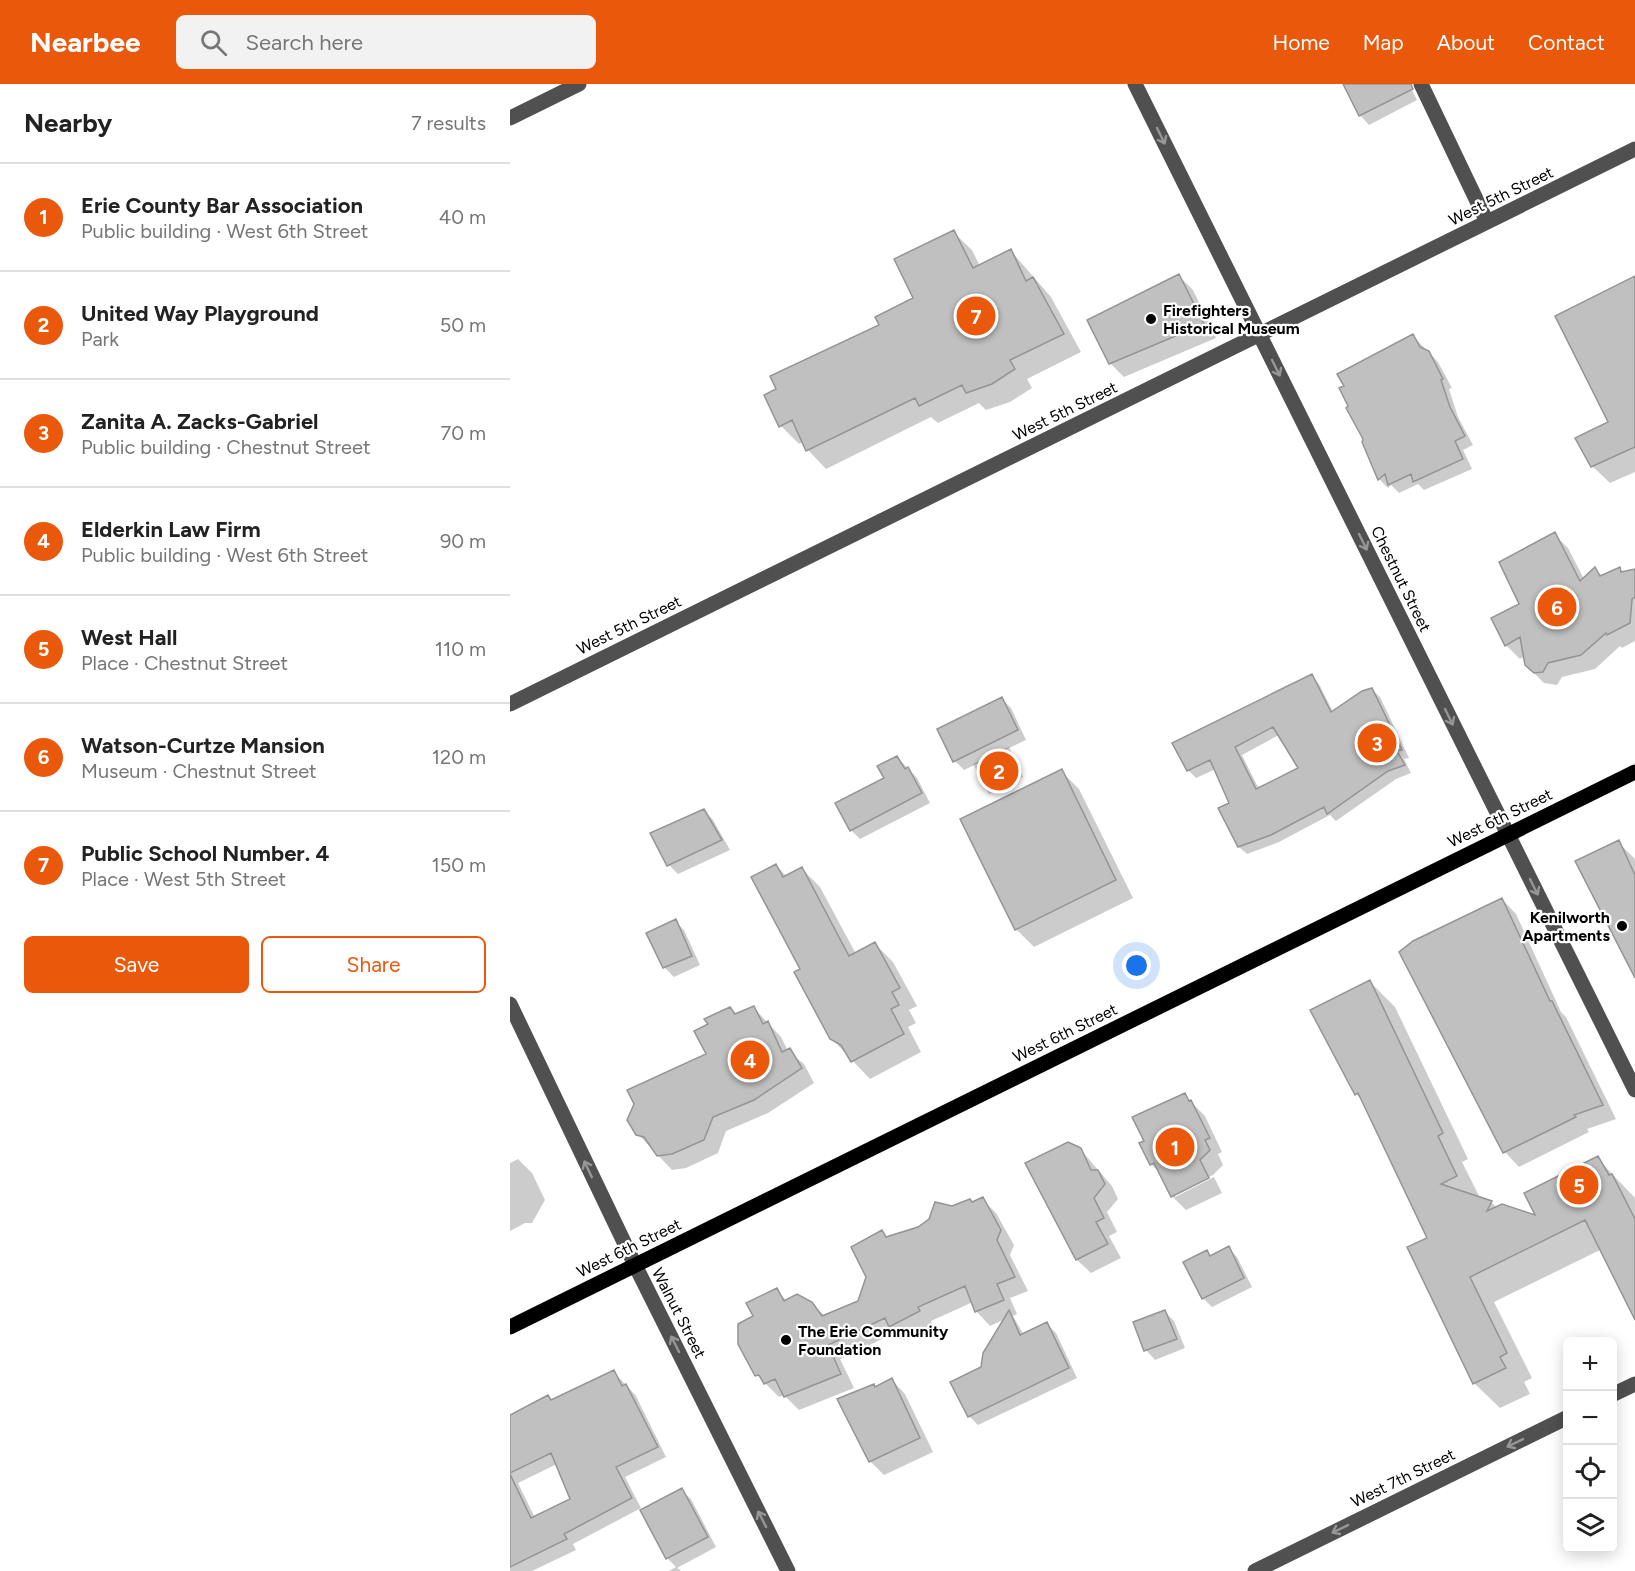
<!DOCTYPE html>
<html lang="en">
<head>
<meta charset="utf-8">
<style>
  :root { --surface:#fff; --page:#f2f2f2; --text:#222; --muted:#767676; --line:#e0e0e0; --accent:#ea580c }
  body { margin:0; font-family:Figtree,sans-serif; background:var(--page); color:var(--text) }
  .controls { position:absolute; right:18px; bottom:18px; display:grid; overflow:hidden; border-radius:9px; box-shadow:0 3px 15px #0003 }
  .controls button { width:54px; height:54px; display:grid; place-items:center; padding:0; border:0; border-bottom:2px solid var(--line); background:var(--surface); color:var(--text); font:30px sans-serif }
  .you { position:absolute; left:627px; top:882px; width:21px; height:21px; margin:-15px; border:4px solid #fff; border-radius:50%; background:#1a73e8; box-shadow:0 0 0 9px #1a73e833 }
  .badge { display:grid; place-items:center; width:39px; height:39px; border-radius:50%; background:var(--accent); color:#fff; font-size:20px; font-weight:700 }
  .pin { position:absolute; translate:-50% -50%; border:3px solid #fff; box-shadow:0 2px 6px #0006 }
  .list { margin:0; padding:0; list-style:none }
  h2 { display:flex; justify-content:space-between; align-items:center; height:78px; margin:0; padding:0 24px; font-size:26px }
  h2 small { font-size:20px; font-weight:400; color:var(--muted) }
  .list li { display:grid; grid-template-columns:39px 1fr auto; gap:18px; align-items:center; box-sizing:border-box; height:108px; padding:0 24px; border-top:2px solid var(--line) }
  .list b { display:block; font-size:22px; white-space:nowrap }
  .list p { margin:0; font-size:20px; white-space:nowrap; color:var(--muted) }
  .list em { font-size:20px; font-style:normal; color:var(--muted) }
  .actions { display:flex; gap:12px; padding:18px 24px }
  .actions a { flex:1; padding:14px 0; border:2px solid var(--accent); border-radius:9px; text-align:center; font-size:21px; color:var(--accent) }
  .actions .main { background:var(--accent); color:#fff }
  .icon { flex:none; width:33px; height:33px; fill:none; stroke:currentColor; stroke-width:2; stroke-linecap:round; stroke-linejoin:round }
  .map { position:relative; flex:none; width:1125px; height:1487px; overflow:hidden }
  header { display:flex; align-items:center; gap:36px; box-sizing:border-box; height:84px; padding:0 30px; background:var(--accent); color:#fff }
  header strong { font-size:28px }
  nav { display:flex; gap:33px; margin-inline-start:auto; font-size:21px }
  .search { width:420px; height:54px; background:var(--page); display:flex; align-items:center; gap:15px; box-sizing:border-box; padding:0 21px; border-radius:9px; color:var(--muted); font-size:22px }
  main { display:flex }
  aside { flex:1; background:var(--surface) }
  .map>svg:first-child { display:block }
</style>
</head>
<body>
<header>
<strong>Nearbee</strong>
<div class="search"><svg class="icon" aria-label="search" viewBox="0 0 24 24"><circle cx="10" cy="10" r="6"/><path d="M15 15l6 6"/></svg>Search here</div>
<nav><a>Home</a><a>Map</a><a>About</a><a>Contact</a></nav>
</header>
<main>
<aside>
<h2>Nearby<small>7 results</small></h2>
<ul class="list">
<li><span class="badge">1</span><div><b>Erie County Bar Association</b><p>Public building · West 6th Street</p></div><em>40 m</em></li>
<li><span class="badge">2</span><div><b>United Way Playground</b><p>Park</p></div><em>50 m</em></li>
<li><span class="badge">3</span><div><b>Zanita A. Zacks-Gabriel</b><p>Public building · Chestnut Street</p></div><em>70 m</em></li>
<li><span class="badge">4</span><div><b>Elderkin Law Firm</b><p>Public building · West 6th Street</p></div><em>90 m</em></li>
<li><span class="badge">5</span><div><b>West Hall</b><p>Place · Chestnut Street</p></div><em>110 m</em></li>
<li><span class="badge">6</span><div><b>Watson-Curtze Mansion</b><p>Museum · Chestnut Street</p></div><em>120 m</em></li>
<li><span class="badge">7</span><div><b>Public School Number. 4</b><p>Place · West 5th Street</p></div><em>150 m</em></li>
</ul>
<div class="actions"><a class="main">Save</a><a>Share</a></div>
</aside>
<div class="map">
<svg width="1125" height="1487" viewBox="0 0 1125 1487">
  <rect width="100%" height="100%" fill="#fff"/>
  <path fill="#d7d7d7" d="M499,663L513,693L479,710L463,680Z"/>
  <path fill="#0003" fill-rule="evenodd" d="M834,0H899L907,16L859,41L850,31Z
    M443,148L462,166L470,182L501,167L541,213L571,268L517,295L522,304L500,318L476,326L469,319L428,339L421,333L316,385L298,366L293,358L289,360L271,342L371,242L405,215Z
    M669,192L683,206L706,254L614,293L600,279Z
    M1125,194V388L1100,399L1082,382L1100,339Z
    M903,252L928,278L942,304L939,305L948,333L963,361L953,366L962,385L914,406L908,400L889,409L881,401L878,404L869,395L853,358Z
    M1044,450L1058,464L1074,495L1085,485L1093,493L1110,485L1114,489L1125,488V557L1112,564L1110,562L1085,585L1052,593L1047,601L1034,599L1020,585L1016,571L1010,575L996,561Z
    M802,592L809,600L823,628L862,606L870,613L899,674L894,675L901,689L886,695L826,737L820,731L769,758L737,770L729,763L710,725L721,719L706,685L686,694L678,686ZM769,651L790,685L749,705L732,671Z
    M492,615L501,624L516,656L454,686L445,677Z
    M387,673L407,694L420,719L350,755L341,746Z
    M551,687L569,705L623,814L524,863L506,845Z
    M194,726L203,736L220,766L168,790L159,781L142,749Z
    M1108,758L1125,775V890Z
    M266,781L277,793L292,785L310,803L346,870L365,860L383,878L407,922L399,926L406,939L398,943L411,968L360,995L321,954L292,885Z
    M992,815L1006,830L1051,928L1056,933L1106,1035L1077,1045L1079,1048L1009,1083L995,1068L890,868Z
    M165,837L174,846L190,881L164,893L154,883Z
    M860,898L885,923L958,1075L952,1078L970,1114L981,1118L987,1124L1028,1134L1087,1074L1125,1114V1221L1092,1165L984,1218L1022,1294L1014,1298L1020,1310L990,1324L964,1299L919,1155L853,1017L846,1010Z
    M243,923L271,953L278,967L294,980L304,999L258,1029L216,1047L208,1069L176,1084L162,1086L128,1050L198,970L200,940L220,924L227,931Z
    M674,1011L695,1032L712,1068L708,1070L713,1081L703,1091L665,1109V1113L704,1093L712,1109L676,1126L662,1112L651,1090L641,1080L636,1057Z
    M570,1065L602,1102L608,1115L597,1128L607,1148L599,1152L611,1174L581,1189L567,1176L517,1079Z
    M8,1075L22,1089L35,1116L22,1139H15L0,1147V1079Z
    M472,1115L486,1129L504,1161L500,1171L518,1207L500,1214L507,1230L503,1232L514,1251L537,1240L546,1249L567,1294L468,1341L459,1332L472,1284L495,1235L480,1242L467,1228L463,1218L421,1237L423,1241L394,1256L387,1248L330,1275L344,1304L289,1326L274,1311L269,1313L247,1291L245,1233L266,1206L277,1217L301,1219L315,1232L350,1218L372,1148L378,1154L408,1144L442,1124Z
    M718,1164L727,1173L742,1203L702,1223L693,1214L697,1168L701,1173Z
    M655,1228L664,1237L675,1264L645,1276L636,1266L625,1239Z
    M104,1288L126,1312L156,1373L115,1393L131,1424L63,1460L66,1466L22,1487H0V1337ZM47,1380L62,1416L25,1434L8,1399Z
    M382,1296L395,1310L423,1368L374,1391L360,1377L366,1304Z
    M171,1406L181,1415L206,1463L167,1484L171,1487H159L166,1483L158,1475L132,1426Z"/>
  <path fill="#c0c0c0" stroke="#949494" stroke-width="1.5" fill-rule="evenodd" d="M833,0H901L903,5L849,32Z
    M444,146L463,184L501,165L516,197L523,193L554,250L500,276L505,285L482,300L456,309L452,301L409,322L405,314L296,367L282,336L269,343L254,311L266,305L260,292L369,241L365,233L403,214L384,175Z
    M669,190L694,240L599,280L577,236Z
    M1125,192V363L1081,383L1065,354L1098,338L1045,232Z
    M903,250L910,263L919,267L933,295L931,296L940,323L955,352L945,357L953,375L903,398L901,390L878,401L875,390L868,396L852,358L853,355L836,324L838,322L829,304L834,302L827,290Z
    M1045,448L1070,497L1085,483L1090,492L1110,483L1111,488L1125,485V513L1122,515L1120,539L1097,551L1096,549L1071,571L1038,579L1033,588L1024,589L1015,581L1010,553L995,562L981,534L1009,520L989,478Z
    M802,590L821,628L852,607L862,604L892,666L887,667L895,681L878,687L817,730L814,723L761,751L728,763L708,724L719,719L700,676L677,687L662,659ZM763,643L788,684L746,705L725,663Z
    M492,613L508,646L443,678L427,645Z
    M387,672L395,685L398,683L412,709L340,747L325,719L374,694L367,682Z
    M552,685L606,796L505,846L450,735Z
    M194,725L212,756L157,782L140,749Z
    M1109,756L1125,791V894L1065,777Z
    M266,780L273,793L292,783L339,872L365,858L390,904L382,908L389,921L381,925L394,950L341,978L331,961L320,955L284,888L290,885L241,793Z
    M992,814L1040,917H1042L1093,1021L1064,1031L1066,1033L993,1069L889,868L903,857Z
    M166,835L182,872L153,884L136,849Z
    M860,896L933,1049L928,1052L947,1092L931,1100L982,1117L977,1127L992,1120L1025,1131L1014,1109L1088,1072L1099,1091L1102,1090L1125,1135V1236L1075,1136L960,1193L997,1269L990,1273L996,1284L963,1300L897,1163L917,1154L848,1009L845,1011L800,926Z
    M244,922L253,940L258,937L272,968L280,964L292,984L244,1016L203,1033L194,1056L162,1070L147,1072L134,1053L126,1051L117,1036L124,1020L117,1006L196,970L184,947L198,940L194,935L220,923L225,930Z
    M675,1009L679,1017L681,1016L700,1054L695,1056L700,1066L690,1076L699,1094L661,1113L644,1079L640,1081L629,1059L634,1057L622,1033Z
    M558,1058L571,1064L581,1086H588L595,1100L584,1114L594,1134L586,1138L598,1160L566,1176L515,1079Z
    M473,1113L491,1146L487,1156L505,1193L487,1200L494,1216L465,1228L455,1202L408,1223L410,1227L379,1243L375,1234L318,1261L331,1290L274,1313L265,1295L254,1300L249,1291L245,1292L228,1260V1240L243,1232L236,1219L267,1204L274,1217L287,1210L302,1218L312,1232L348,1217L356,1193L341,1163L372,1146L376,1153L408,1143L419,1135L425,1118L442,1122L460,1115L462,1118Z
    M719,1162L734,1194L692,1215L673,1178L697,1166L700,1172Z
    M499,1226L510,1251L537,1238L559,1284L458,1333L440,1298L471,1283L473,1269Z
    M655,1226L667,1255L634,1267L623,1238Z
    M104,1286L112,1302L116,1300L148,1363L106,1383L122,1414L54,1450L57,1455L0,1483V1390L21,1434L60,1415L41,1369L0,1389V1331L38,1311L41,1316Z
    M382,1294L410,1354L359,1378L327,1315L364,1300L365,1303Z
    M172,1404L198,1453L156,1475L130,1426Z"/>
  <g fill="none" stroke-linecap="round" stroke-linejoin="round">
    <path stroke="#505050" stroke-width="15" d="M625,0L1125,1006
      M911,0L977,138
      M0,34L69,0
      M0,620L1125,65
      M0,920L125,1181L278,1487
      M1102,1311L1125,1300
      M745,1487L1058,1333"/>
    <path stroke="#000" stroke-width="15" d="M0,1243L1125,688"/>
  </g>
  <defs><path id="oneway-shaft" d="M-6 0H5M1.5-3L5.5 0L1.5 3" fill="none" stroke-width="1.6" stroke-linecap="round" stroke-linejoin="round" transform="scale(1.5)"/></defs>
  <g stroke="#969696">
    <use href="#oneway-shaft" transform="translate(651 52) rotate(64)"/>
    <use href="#oneway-shaft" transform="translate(766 284) rotate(64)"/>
    <use href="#oneway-shaft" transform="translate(853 458) rotate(64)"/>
    <use href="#oneway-shaft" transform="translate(939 633) rotate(64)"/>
    <use href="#oneway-shaft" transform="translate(1024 803) rotate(63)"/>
    <use href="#oneway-shaft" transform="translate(78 1085) rotate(-115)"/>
    <use href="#oneway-shaft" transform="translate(165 1260) rotate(-117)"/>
    <use href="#oneway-shaft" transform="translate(1005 1359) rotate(154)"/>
    <use href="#oneway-shaft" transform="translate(252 1435) rotate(-117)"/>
    <use href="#oneway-shaft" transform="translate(830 1445) rotate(154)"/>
  </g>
  <g fill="#000" stroke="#fff" stroke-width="2">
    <circle cx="641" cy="235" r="6"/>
    <circle cx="1112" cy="842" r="6"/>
    <circle cx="276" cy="1256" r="6"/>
  </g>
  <g text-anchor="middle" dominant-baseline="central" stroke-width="4.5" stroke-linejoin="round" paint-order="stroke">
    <g font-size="16" fill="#000" stroke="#fff">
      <text transform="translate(991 112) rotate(-26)">West 5th Street</text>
      <text transform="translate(555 327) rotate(-26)">West 5th Street</text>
      <text transform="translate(891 495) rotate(64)">Chestnut Street</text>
      <text transform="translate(119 541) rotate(-26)">West 5th Street</text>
      <text transform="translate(990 734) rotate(-26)">West 6th Street</text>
      <text transform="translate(555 949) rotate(-26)">West 6th Street</text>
      <text transform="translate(119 1164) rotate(-26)">West 6th Street</text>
      <text transform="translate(169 1229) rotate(63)">Walnut Street</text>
      <text transform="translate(893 1394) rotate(-26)">West 7th Street</text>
    </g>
    <g font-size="16" font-weight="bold" fill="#000" stroke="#fff" text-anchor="start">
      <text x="653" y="226">Firefighters<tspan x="653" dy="18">Historical Museum</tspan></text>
      <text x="1100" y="833" text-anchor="end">Kenilworth<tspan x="1100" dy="18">Apartments</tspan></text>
      <text x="288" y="1247">The Erie Community<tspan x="288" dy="18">Foundation</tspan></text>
    </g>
  </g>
</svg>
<div class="controls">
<button>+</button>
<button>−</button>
<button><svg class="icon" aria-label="locate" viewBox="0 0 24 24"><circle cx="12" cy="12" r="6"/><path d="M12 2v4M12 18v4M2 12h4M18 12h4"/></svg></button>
<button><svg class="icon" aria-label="layers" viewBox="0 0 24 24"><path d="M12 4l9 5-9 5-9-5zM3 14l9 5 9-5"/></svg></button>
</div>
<div class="you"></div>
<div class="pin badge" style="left:665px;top:1063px">1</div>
<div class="pin badge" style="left:489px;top:687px">2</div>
<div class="pin badge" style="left:867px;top:659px">3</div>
<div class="pin badge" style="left:240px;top:976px">4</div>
<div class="pin badge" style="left:1069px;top:1101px">5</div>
<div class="pin badge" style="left:1047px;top:523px">6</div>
<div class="pin badge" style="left:466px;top:232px">7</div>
</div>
</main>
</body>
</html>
